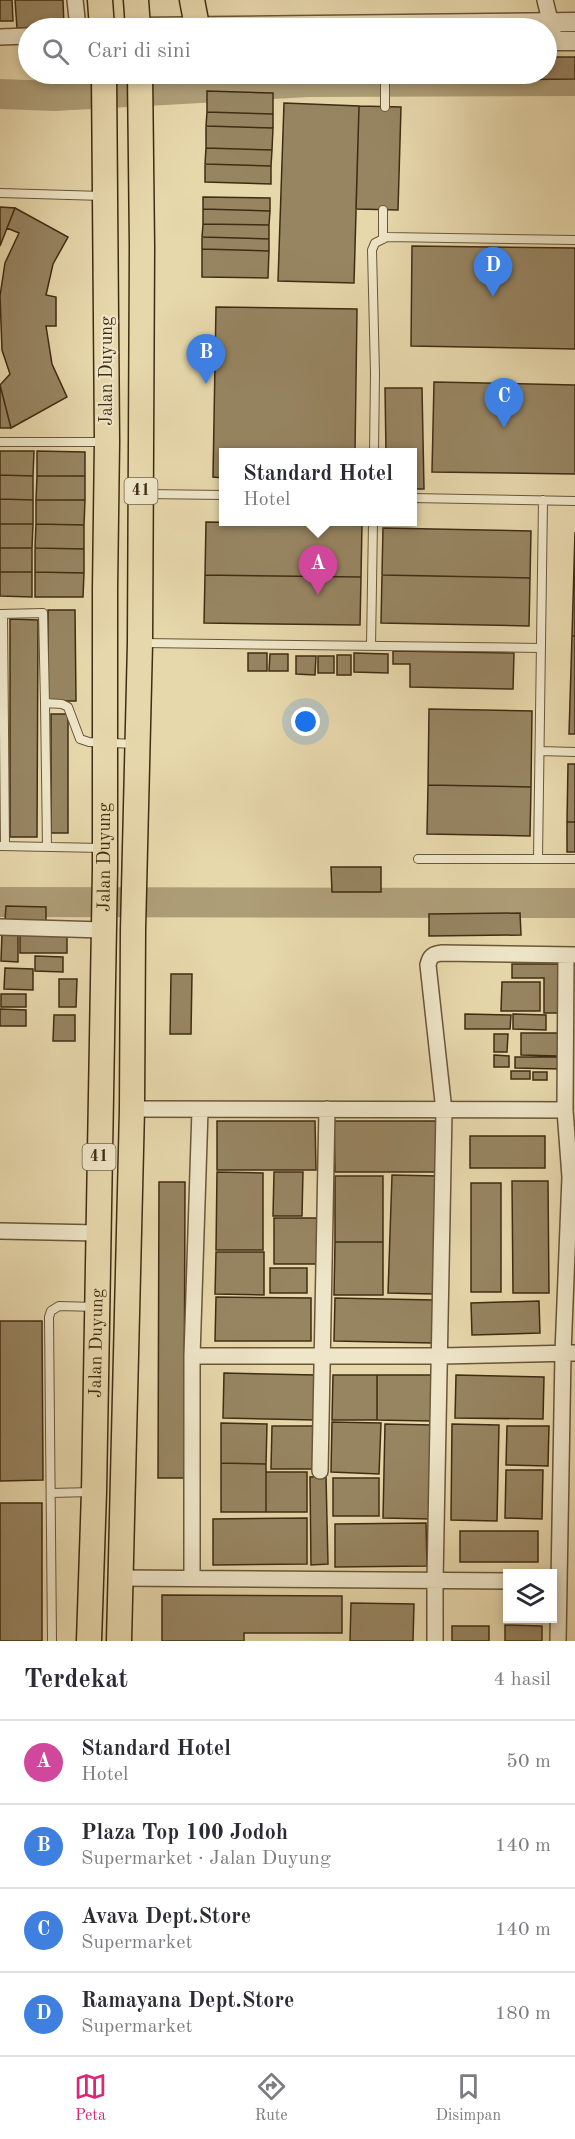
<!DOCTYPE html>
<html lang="id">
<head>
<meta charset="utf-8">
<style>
  :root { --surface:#fff; --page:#f2f2f3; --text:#2b2b33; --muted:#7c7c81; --line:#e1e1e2; --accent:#db2777 }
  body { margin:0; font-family:"Old Standard TT",serif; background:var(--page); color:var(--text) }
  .controls { position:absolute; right:18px; bottom:18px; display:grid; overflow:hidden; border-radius:0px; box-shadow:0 3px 9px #0003 }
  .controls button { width:54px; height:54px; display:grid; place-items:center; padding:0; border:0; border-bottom:2px solid var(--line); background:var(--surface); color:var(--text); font:30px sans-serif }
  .you { position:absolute; left:306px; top:722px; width:21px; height:21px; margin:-15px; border:4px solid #fff; border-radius:50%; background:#1a73e8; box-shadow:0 0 0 9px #1a73e833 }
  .badge { display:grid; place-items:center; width:39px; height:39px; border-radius:50%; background:var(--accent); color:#fff; font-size:20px; font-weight:700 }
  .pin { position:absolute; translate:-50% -50px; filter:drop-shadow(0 2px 3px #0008) }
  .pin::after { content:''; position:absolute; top:32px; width:21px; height:18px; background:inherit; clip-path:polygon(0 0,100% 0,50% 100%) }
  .popup { position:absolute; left:219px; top:448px; width:198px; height:78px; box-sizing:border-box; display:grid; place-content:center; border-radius:0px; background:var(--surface); filter:drop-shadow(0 2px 4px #0005); font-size:20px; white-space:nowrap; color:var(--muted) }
  .popup b { font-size:22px; color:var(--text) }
  .popup::after { content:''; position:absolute; left:50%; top:100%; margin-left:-12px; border:12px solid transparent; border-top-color:var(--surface) }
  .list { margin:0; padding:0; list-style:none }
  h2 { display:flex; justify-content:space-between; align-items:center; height:78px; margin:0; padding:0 24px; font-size:26px }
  h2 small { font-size:20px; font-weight:400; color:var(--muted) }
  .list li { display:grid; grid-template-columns:39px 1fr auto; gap:18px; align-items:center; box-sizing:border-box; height:84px; padding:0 24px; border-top:2px solid var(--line) }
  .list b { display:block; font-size:22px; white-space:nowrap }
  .list p { margin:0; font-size:20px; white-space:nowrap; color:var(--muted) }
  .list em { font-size:20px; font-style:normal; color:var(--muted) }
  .icon { flex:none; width:33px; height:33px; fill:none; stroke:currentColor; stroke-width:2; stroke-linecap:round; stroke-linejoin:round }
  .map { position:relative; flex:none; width:575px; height:1641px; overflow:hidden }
  .search { position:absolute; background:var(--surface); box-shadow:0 3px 9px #0003; left:18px; right:18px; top:18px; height:66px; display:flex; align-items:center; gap:15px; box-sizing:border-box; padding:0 21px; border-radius:33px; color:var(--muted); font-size:22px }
  .sheet { height:414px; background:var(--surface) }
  nav { display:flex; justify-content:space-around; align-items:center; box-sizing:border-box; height:84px; border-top:2px solid var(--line); background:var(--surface); font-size:16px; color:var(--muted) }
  nav a { display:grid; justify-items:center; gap:3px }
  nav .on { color:var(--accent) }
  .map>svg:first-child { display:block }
</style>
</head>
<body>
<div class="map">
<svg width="575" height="1641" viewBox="0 0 575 1641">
  <rect width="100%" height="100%" fill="#e7d8ac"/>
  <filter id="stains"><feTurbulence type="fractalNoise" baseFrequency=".00333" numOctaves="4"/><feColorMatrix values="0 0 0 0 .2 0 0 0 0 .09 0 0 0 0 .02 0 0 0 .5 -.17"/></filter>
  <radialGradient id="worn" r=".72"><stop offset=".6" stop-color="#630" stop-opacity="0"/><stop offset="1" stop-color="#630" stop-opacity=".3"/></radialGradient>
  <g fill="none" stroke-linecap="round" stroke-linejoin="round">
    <path stroke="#ae9e78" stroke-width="30" d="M0,94L54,96L308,82L575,81
      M0,902L575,903"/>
  </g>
  <path fill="#978562" stroke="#402c12" stroke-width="1.5" d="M0,0H12L13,21H0Z
    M15,0H63L64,26L17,28Z
    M546,57H575V79L396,81V74H546Z
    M311,74H345V79L311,80Z
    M207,91L273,93V114L207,112Z
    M284,103L359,106L354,283L278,281Z
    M359,106L401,107L398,210L356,209Z
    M207,112L273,114V128L206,126Z
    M206,126L273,128L272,150L206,148Z
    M206,148L272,150L271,166L205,164Z
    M205,164L271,166V184L205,182Z
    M203,197L270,198V211L203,209Z
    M0,207L15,208L0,246Z
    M15,208L68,237L53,264L46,295L56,297V326H46L52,364L67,397L11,428L0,385L10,374L2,350L0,296L5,263L19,233L7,228Z
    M203,209L270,211L269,225L203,224Z
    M203,224L269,225V239L202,237Z
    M202,237L269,239V251L202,249Z
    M412,246L575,248V349L411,346Z
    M202,249L269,251L268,278L202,277Z
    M216,307L357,309L355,452H224V478L213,477Z
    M434,382L575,385V474L432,472Z
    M0,385L11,428H0Z
    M385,388H422L424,489H412V452H386Z
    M0,451H34L33,476L0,475Z
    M37,451L85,452V476H37Z
    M0,475L33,476V500L0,499Z
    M37,476H85V500H36Z
    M0,499L33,500V524H0Z
    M36,500H85L84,525L36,524Z
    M206,522L362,524L361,577L205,575Z
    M0,524H33L32,548H0Z
    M36,524L84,525V549L35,548Z
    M383,528L531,531L530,578L382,575Z
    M575,532V636H572Z
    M0,548H32V572H0Z
    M35,548L84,549V573L35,572Z
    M0,572H32V597L0,596Z
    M35,572L84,573L83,597H35Z
    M205,575L361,577L360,625L204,623Z
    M382,575L530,578L529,626L381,623Z
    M48,610H75L76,701H48Z
    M10,619L38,620L37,837H10Z
    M572,636H575V734H569Z
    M393,651L514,653L513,689L410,687V664H393Z
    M248,653H267V671H248Z
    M354,653L388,654V673L354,672Z
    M270,654H288V671H269Z
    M337,655H351V675H337Z
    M296,656H316L315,675L296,674Z
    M318,656H334V673H318Z
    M429,709L532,711L531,787L428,785Z
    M51,714H68V833H51Z
    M568,764H575V822H567Z
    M428,785L531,787L530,836L427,834Z
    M567,822H575V852H567Z
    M331,867H381V892H332Z
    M6,906L46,907V923L5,921Z
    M520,913L521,935L429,936V914Z
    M2,933L18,934V962L1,961Z
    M20,933H67V953H20Z
    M35,956L63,957V972L35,971Z
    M512,964H560V1013H544V978H512Z
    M5,968L33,969V990L4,989Z
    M171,974H192L191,1034H170Z
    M59,979H77L76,1007H59Z
    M502,982H540V1011H501Z
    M1,994H26V1007H1Z
    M0,1009L26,1010V1026H0Z
    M465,1014L511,1015L510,1029H465Z
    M513,1014L546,1015V1030L513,1029Z
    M54,1015H75V1041H53Z
    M521,1033H559V1056L521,1055Z
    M494,1034H508L507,1052H494Z
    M494,1055L509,1056V1067H494Z
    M515,1057H560V1069L515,1068Z
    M511,1071H530V1079H511Z
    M533,1072H547V1080H533Z
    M217,1121H315L316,1170H217Z
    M334,1121H436L437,1172H335Z
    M470,1136H545V1168H470Z
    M217,1172L263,1173V1250H216Z
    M274,1172H303L302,1216H273Z
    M392,1175L437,1176L433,1294L388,1293Z
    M335,1176H383V1242H335Z
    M512,1181H548L549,1293H513Z
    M159,1182H185L184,1478H158Z
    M471,1183H501V1292H471Z
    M274,1218H319V1264H274Z
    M335,1242H383V1295H334Z
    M216,1252H264V1295L215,1294Z
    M270,1268H307V1293H270Z
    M216,1297L311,1298V1341H215Z
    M335,1298L433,1300L432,1343L334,1341Z
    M539,1301L540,1333L472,1335L471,1303Z
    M0,1321H42L43,1480L0,1481Z
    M224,1373L316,1375L315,1420L223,1418Z
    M333,1375H377V1420H332Z
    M377,1375H432L431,1421L377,1420Z
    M456,1375L544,1377L543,1419L455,1418Z
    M332,1422L381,1423L379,1474L331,1472Z
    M221,1423L267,1424L266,1464L221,1463Z
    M385,1424L432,1425L430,1519L383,1518Z
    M452,1424L499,1425L497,1521L451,1520Z
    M272,1426H315V1469H271Z
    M507,1426H549L548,1466L506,1465Z
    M221,1463L266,1464V1512H221Z
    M506,1470H543L542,1519L505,1518Z
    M266,1472H307V1512H266Z
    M326,1476L328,1564L311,1565L310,1477Z
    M333,1478H379V1516H333Z
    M0,1503H42V1641H0Z
    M307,1518V1564L213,1565V1519Z
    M426,1523L427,1566L335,1567V1524Z
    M460,1531H538V1562H460Z
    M162,1595L342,1596V1633H244V1641H162Z
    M351,1603L414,1604L413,1641H350Z
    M505,1625L542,1626V1641H505Z
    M452,1626H489V1641H452Z"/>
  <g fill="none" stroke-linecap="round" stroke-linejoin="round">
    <defs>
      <path id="service" d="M385,107V74
        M0,193L103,196
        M383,239V210
        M0,442H103
        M374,452L375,373L372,250L375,243L387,237L575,240
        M144,494L224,495
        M412,498L575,501
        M0,614L43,613L45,703L62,704L68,707L80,739L89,742L136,744
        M3,614L5,846
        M144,643L541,648
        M371,646L373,522
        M45,703L47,846
        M540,751L575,752
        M0,846L102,848
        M538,858L543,500
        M418,859H575
        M51,1493L92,1492
        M52,1641L49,1317L51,1311L59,1306L96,1307"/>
      <path id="minor" d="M75,0L78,28
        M545,0L555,41
        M0,37L28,36
        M0,927L103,930
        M132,1109L565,1110
        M0,1231L98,1233
        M192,1356H441L575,1353
        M320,1471L327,1109
        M192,1577V1356L200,1110
        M119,1578L508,1581
        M435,1641V1581L444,1111L428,965C430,956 433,954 442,953L575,955
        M558,1641L563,1353L570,1177L565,1110L566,957"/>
      <path id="tertiary" d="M138,27L575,22
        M546,41H575"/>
      <g id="trunk">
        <path d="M100,0L102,28"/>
        <path d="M136,0L138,28"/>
        <path d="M192,0L197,26"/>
        <path id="s1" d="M89,1641L94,1492L105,869V589L107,442L104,74"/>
        <path d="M119,1641L132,1109L133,930L140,643L142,247L140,74"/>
      </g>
    </defs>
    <use href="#service" stroke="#6a5738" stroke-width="10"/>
    <use href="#minor" stroke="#6a5738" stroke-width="18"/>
    <use href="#tertiary" stroke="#6a5738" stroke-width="21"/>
    <use href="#trunk" stroke="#402c12" stroke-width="27"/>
    <use href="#service" stroke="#efe6c9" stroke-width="8"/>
    <use href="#minor" stroke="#efe6c9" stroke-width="15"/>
    <use href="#tertiary" stroke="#efe6c9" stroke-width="18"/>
    <use href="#trunk" stroke="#e7d8ac" stroke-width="24"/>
  </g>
  <g text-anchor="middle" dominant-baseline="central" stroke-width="4.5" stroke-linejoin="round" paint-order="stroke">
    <g fill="#efe6c9" stroke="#746449" stroke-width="1.5">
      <rect x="124.5" y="478" width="33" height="26" rx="4.5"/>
      <rect x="82.5" y="1144" width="33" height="26" rx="4.5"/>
    </g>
    <g font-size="16" font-weight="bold" fill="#402c12">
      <text x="141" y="491">41</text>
      <text x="99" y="1157">41</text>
    </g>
    <g font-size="18" fill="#402c12" stroke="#efe6c9">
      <text transform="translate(107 371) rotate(-90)">Jalan Duyung</text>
      <text stroke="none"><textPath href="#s1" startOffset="784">Jalan Duyung</textPath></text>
      <text stroke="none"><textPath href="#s1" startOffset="298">Jalan Duyung</textPath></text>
    </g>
  </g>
  <rect width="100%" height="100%" filter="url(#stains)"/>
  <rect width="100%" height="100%" fill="url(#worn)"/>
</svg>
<div class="controls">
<button><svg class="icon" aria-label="layers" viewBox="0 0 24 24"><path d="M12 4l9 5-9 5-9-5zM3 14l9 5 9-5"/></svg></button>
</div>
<div class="you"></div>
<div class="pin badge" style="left:318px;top:595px;background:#d1479c">A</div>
<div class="popup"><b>Standard Hotel</b>Hotel</div>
<div class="pin badge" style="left:206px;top:384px;background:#3f7fe0">B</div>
<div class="pin badge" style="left:504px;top:428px;background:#3f7fe0">C</div>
<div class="pin badge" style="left:493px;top:297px;background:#3f7fe0">D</div>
<div class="search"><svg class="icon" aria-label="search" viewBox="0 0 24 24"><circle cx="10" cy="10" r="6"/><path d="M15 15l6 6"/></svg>Cari di sini</div>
</div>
<section class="sheet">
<h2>Terdekat<small>4 hasil</small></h2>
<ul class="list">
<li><span class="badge" style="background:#d1479c">A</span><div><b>Standard Hotel</b><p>Hotel</p></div><em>50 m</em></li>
<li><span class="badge" style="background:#3f7fe0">B</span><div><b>Plaza Top 100 Jodoh</b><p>Supermarket · Jalan Duyung</p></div><em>140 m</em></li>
<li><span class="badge" style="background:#3f7fe0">C</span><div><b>Avava Dept.Store</b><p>Supermarket</p></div><em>140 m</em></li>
<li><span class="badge" style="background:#3f7fe0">D</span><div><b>Ramayana Dept.Store</b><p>Supermarket</p></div><em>180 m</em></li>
</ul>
</section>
<nav>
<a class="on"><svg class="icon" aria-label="map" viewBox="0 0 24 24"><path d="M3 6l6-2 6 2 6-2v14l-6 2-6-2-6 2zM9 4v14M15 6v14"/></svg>Peta</a>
<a><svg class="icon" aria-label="directions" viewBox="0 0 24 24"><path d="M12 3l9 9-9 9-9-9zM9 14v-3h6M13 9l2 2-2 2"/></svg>Rute</a>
<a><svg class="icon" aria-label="saved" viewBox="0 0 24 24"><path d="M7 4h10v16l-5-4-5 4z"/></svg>Disimpan</a>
</nav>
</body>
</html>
